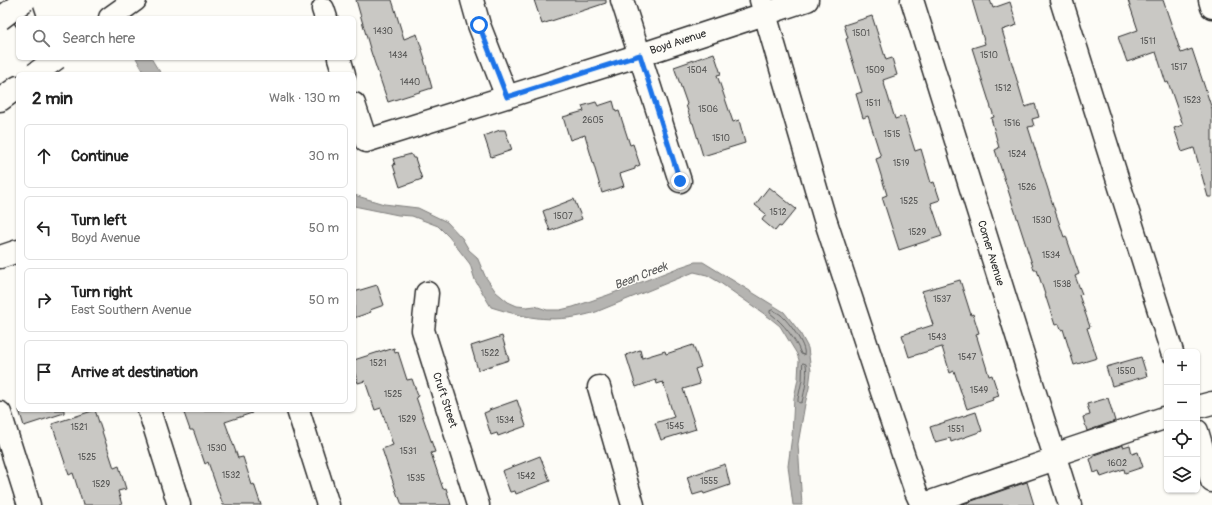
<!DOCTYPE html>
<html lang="en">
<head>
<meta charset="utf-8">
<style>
  :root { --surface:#fff; --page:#f6f6f6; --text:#222; --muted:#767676; --line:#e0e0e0 }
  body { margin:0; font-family:Pangolin,sans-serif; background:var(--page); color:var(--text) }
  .controls { position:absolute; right:12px; bottom:12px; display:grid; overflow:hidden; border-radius:6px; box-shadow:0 1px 3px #0004 }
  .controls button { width:36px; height:36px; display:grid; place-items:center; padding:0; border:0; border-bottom:1px solid var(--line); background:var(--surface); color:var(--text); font:20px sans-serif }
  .stop { position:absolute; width:12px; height:12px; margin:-9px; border:3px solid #1a73e8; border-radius:50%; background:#fff }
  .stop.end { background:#1a73e8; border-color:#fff; box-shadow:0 1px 4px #0008 }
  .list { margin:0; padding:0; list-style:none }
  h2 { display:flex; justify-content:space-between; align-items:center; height:52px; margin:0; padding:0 16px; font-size:17px }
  h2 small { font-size:13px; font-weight:400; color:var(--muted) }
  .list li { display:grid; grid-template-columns:26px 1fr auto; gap:12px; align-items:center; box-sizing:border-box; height:64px; margin:0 8px 8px; padding:0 8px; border:1px solid var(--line); border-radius:6px }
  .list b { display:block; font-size:15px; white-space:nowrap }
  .list p { margin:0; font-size:13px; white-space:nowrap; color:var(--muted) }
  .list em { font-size:13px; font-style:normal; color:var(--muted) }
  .icon { flex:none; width:22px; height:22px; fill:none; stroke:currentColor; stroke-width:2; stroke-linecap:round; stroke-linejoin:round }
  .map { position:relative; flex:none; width:1212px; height:505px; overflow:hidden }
  .search { position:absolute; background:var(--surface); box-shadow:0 1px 3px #0004; left:16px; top:16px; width:340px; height:44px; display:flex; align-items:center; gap:10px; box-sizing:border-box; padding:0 14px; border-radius:6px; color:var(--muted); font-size:15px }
  .panel { position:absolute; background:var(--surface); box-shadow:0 1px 3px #0004; left:16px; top:72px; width:340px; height:340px; border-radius:6px }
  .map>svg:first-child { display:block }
</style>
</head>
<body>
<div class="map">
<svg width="1212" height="505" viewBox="0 0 1212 505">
  <rect width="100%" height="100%" fill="#fdfcf7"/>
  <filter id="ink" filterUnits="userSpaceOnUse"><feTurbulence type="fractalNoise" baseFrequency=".025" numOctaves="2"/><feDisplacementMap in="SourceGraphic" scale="8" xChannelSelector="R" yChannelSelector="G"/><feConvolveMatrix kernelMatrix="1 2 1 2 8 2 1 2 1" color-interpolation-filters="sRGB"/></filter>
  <g filter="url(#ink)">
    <path fill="#b5b4b1" stroke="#7e7d7b" d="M136,58H151L157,68L162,74H145Z
      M354,195L384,204L418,208L447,222L462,238L469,250L477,257L485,276L496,292L508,302L517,306L527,307L535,306L547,310H560L573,307L608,295L680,267L695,262H703L784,312L799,331L808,348L811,371L809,388L805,404L798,444L802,505H793L788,466L792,436L794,398L798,379L799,360L797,354L780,326L770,318L719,282L707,275L694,272L596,312C556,324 529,319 491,307L475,280L470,264L449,237L438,226L412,216L398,215L354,206Z"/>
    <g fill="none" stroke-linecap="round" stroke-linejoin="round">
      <path stroke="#626261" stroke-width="1" d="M773,310C775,312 779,313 781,315C788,321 807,346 804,355L801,354C795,338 784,324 770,313V311Z
        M803,363L806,364C808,377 805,389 802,402L800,403L798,402V399L802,380Z"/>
    </g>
    <path fill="#c9c8c4" stroke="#2b2b2b" d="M356,0H392L404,39L417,34L425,59H424L432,88L388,102L371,52Z
      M534,0H606V3L542,24Z
      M972,0H990L993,8L1010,2L1017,25L1002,30L1025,107L1035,104L1039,117L1032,119L1034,126L1028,127L1053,205L1064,237L1066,236L1079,274L1075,276L1082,294L1079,295L1090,327L1087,328L1097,358L1074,365L1063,329L1061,330L1059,324L1055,325L1037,270H1034L995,150L999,148L991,118L994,117L972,48L985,44Z
      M1128,0H1163L1181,53L1192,49L1212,109V197H1208L1194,148L1182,152L1174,128L1183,125L1168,82L1166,83L1156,52L1127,62L1118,37L1138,30Z
      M872,16L886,60L892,58L897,75L883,80L895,119L904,116L915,151L921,149L931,183L934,182L940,200L931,203L942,236L899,250L882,197L887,195L876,159L881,157L868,116L863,118L856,94L862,92L846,39L848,38L844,25Z
      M714,53L721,74L717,75L733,122L739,120L745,143L703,156L693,123H692L686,105L687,104L674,67Z
      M613,101L616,112L619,111L630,145L633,144L640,165L635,167V169L620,174L624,186L602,193L585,135L570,140L563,117L584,111L582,106L596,102L598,106Z
      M500,130H505L512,150L491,157L484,136Z
      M411,154L413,158H415L422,179L400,187L393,165H395L393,159Z
      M769,187L796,209L781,227L779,226L775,231L762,220L766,214L755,205Z
      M574,199L582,219L550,231L543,211Z
      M960,280L971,315L973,314L979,333L976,334L989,376L992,375L999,396L992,398L993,400L967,409L954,371L950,373L942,347L909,357L902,335L933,325L922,291Z
      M377,285L384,305L370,310L371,312L354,318V292Z
      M502,336L509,360L478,370L471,346Z
      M693,345L701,367L695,369L700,384L683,389L696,429L661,440L655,423L674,417L663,382L657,384L656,380L636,387L626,355L640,350L642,358L665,351L666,354Z
      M394,348L395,353L398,352L407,380L412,379L418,396L416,397L435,452L431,453L443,489L446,488L451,505H402L399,497H398L382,449L393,445L381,408L375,410L365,381L358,383L354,371V360L385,350V351Z
      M1141,357L1147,376L1112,386L1106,367Z
      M1108,398L1115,421L1087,431L1083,417L1090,415L1087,404Z
      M517,400L526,426L498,436L497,433L491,435L484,413L489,411V410Z
      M19,410H64V413L24,426Z
      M95,410L114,468L119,466L126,489L118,491L122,505H83L73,473L69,475L52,424Z
      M194,410H251L252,413L225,422L238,458L243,457L252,485L254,484L261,505H223L208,462L205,464L194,432L193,430H190L184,413Z
      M976,412L982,431L951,442L950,438L935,442L930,427Z
      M1123,445V447L1130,445L1132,454L1138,452L1143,467L1125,473L1124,469L1101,477L1099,471L1094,473L1090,459L1094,457V455Z
      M540,456L550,481L516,494L515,491L510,492L502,471Z
      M725,464L730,485L704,494L703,492L693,495L687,477Z
      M1027,482L1034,505H960Z"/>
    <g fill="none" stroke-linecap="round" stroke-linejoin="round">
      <defs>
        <path id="minor" d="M19,0L25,18
          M472,0L479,25L507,97
          M622,0L680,181
          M761,0L824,216L890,416L916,492L922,505
          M912,0L1070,505
          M1061,0L1172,352
          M1210,0L1212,7
          M323,9L326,18
          M339,58L344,74
          M354,104L366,141L640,55L807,0
          M0,257L18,251
          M427,293L423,330L478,505
          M599,387L633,505
          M1197,407L1212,403
          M149,410L179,505
          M298,410L328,505
          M0,413L29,505
          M1197,431L1212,481
          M1054,455L1167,417
          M922,505L1055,459"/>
        <path id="highway" d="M110,18L135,0
          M0,100L18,87"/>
      </defs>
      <use href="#minor" stroke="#2b2b2b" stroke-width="25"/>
      <use href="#highway" stroke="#2b2b2b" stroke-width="25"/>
      <use href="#minor" stroke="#fdfcf7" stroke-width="22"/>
      <use href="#highway" stroke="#fdfcf7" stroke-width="22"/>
      <defs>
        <path id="highway-bridge" d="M0,19L25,0
          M35,74L57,58"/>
      </defs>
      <use href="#highway-bridge" stroke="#2b2b2b" stroke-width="25" stroke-linecap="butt"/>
      <use href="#highway-bridge" stroke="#fdfcf7" stroke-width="22"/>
    </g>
  </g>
  <g fill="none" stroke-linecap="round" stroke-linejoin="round" filter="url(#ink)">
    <path stroke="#1a73e8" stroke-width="5" d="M479,25L507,97L640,55L680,181"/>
  </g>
  <g text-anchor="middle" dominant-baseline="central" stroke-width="3" stroke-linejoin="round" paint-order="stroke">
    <g font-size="9" fill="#525251">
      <text x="383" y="31">1430</text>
      <text x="861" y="33">1501</text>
      <text x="1148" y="41">1511</text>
      <text x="398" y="55">1434</text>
      <text x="989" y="55">1510</text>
      <text x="1179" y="67">1517</text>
      <text x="697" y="70">1504</text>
      <text x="875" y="70">1509</text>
      <text x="410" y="82">1440</text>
      <text x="1003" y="88">1512</text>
      <text x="1192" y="100">1523</text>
      <text x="873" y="103">1511</text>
      <text x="708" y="109">1506</text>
      <text x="593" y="120">2605</text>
      <text x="1012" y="123">1516</text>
      <text x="892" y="134">1515</text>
      <text x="721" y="138">1510</text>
      <text x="1017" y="154">1524</text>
      <text x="901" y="163">1519</text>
      <text x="1027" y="187">1526</text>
      <text x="909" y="201">1525</text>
      <text x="778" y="212">1512</text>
      <text x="563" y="216">1507</text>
      <text x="1042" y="220">1530</text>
      <text x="917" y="232">1529</text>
      <text x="1051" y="255">1534</text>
      <text x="1062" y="284">1538</text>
      <text x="942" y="299">1537</text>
      <text x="937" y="337">1543</text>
      <text x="490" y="353">1522</text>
      <text x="967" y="357">1547</text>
      <text x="378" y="363">1521</text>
      <text x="1126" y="371">1550</text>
      <text x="979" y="390">1549</text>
      <text x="393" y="394">1525</text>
      <text x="407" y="419">1529</text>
      <text x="505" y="420">1534</text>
      <text x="675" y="426">1545</text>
      <text x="79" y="427">1521</text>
      <text x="956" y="429">1551</text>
      <text x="217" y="448">1530</text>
      <text x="408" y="451">1531</text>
      <text x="87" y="457">1525</text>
      <text x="1117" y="463">1602</text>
      <text x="231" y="475">1532</text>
      <text x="526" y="476">1542</text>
      <text x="416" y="478">1535</text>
      <text x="709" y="481">1555</text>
      <text x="101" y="484">1529</text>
    </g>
    <g font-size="11" fill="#2b2b2b" stroke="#fdfcf7">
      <text transform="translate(678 42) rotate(-18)">Boyd Avenue</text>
      <text transform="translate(991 253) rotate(73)">Comer Avenue</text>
      <text transform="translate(445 400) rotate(72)">Cruft Street</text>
    </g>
    <g font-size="12" font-style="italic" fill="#5b5b5a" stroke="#fdfcf7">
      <text transform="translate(641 276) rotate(-21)">Bean Creek</text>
    </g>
  </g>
</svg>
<div class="controls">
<button>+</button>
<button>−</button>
<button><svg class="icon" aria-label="locate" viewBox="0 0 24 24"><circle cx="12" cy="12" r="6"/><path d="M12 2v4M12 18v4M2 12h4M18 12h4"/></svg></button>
<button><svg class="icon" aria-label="layers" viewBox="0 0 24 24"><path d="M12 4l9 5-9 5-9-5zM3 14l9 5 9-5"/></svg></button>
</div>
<div class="stop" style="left:479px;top:25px"></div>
<div class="stop end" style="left:680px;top:181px"></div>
<div class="search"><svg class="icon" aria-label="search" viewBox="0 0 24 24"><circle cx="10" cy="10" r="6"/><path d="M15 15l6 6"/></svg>Search here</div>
<section class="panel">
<h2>2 min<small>Walk · 130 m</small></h2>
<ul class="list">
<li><svg class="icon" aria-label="ahead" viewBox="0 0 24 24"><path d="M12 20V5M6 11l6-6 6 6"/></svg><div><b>Continue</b></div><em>30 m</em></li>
<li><svg class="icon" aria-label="left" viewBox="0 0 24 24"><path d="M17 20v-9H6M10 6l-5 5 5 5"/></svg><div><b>Turn left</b><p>Boyd Avenue</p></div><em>50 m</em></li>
<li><svg class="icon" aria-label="right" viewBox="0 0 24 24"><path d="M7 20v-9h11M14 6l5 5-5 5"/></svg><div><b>Turn right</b><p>East Southern Avenue</p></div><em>50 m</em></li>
<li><svg class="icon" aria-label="arrive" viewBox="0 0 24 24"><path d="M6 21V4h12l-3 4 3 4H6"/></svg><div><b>Arrive at destination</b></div></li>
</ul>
</section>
</div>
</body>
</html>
